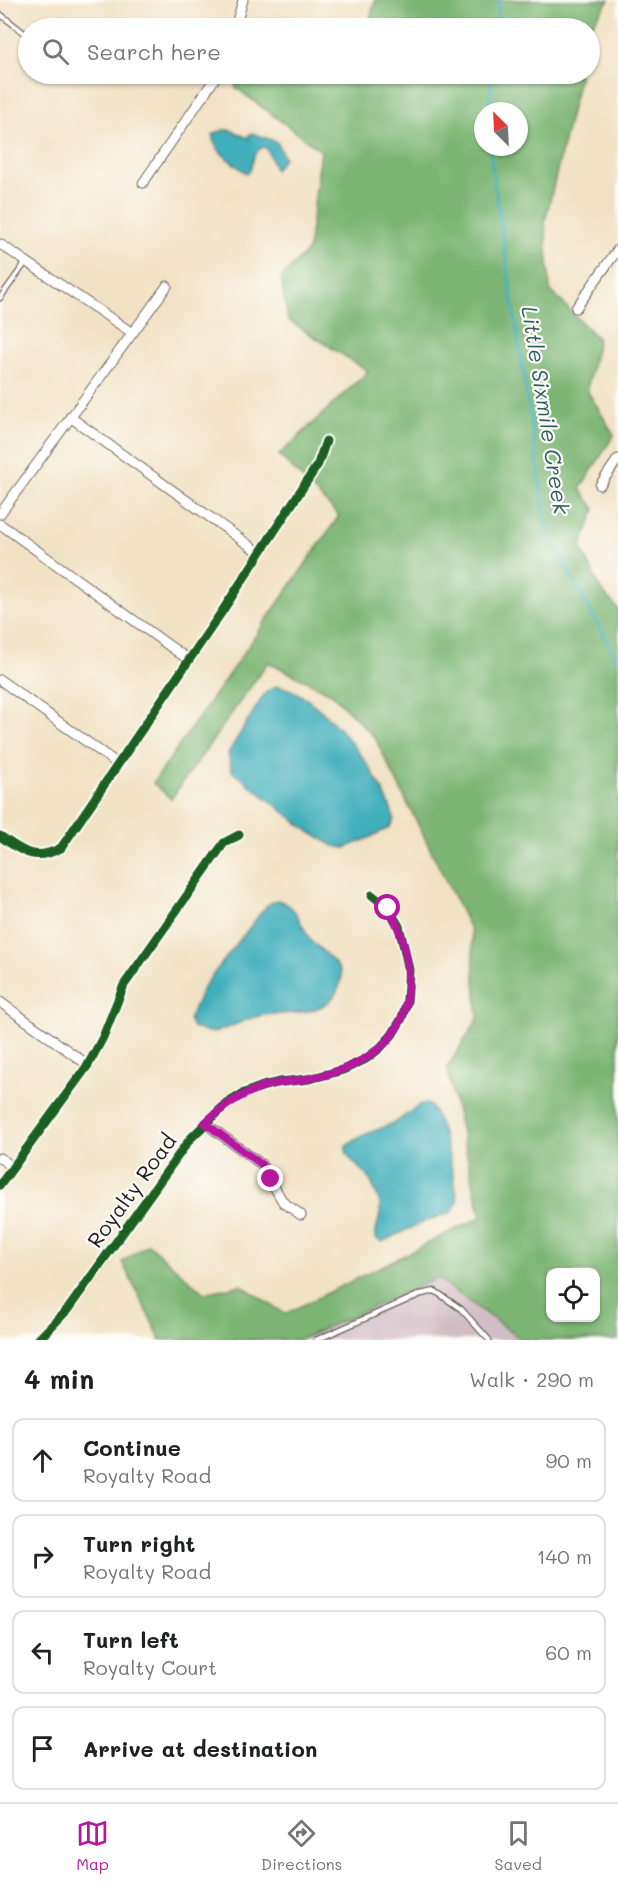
<!DOCTYPE html>
<html lang="en">
<head>
<meta charset="utf-8">
<style>
  :root { --surface:#fff; --page:#f6f6f6; --text:#202124; --muted:#757577; --line:#e0e0e0; --accent:#b5179e }
  body { margin:0; font-family:Mali,sans-serif; background:var(--page); color:var(--text) }
  .controls { position:absolute; right:18px; bottom:18px; display:grid; overflow:hidden; border-radius:12px; box-shadow:0 2px 4px #0004 }
  .controls button { width:54px; height:54px; display:grid; place-items:center; padding:0; border:0; border-bottom:2px solid var(--line); background:var(--surface); color:var(--text); font:30px sans-serif }
  .compass { position:absolute; left:474px; top:102px; width:54px; height:54px; border-radius:50%; background:var(--surface); box-shadow:0 2px 4px #0004; rotate:336deg }
  .stop { position:absolute; width:18px; height:18px; margin:-14px; border:4px solid #b5179e; border-radius:50%; background:#fff }
  .stop.end { background:#b5179e; border-color:#fff; box-shadow:0 2px 6px #0008 }
  .list { margin:0; padding:0; list-style:none }
  h2 { display:flex; justify-content:space-between; align-items:center; height:78px; margin:0; padding:0 24px; font-size:26px }
  h2 small { font-size:20px; font-weight:400; color:var(--muted) }
  .list li { display:grid; grid-template-columns:39px 1fr auto; gap:18px; align-items:center; box-sizing:border-box; height:84px; margin:0 12px 12px; padding:0 12px; border:2px solid var(--line); border-radius:12px }
  .list b { display:block; font-size:22px; white-space:nowrap }
  .list p { margin:0; font-size:20px; white-space:nowrap; color:var(--muted) }
  .list em { font-size:20px; font-style:normal; color:var(--muted) }
  .icon { flex:none; width:33px; height:33px; fill:none; stroke:currentColor; stroke-width:2; stroke-linecap:round; stroke-linejoin:round }
  .map { position:relative; flex:none; width:618px; height:1340px; overflow:hidden }
  .search { position:absolute; background:var(--surface); box-shadow:0 2px 4px #0004; left:18px; right:18px; top:18px; height:66px; display:flex; align-items:center; gap:15px; box-sizing:border-box; padding:0 21px; border-radius:33px; color:var(--muted); font-size:22px }
  .sheet { height:462px; background:var(--surface) }
  nav { display:flex; justify-content:space-around; align-items:center; box-sizing:border-box; height:84px; border-top:2px solid var(--line); background:var(--surface); font-size:16px; color:var(--muted) }
  nav a { display:grid; justify-items:center; gap:3px }
  nav .on { color:var(--accent) }
  .map>svg:first-child { display:block }
</style>
</head>
<body>
<div class="map">
<svg width="618" height="1340" viewBox="0 0 618 1340">
  <rect width="100%" height="100%" fill="#fdfcf7"/>
  <filter id="ink" filterUnits="userSpaceOnUse"><feTurbulence type="fractalNoise" baseFrequency=".0167" numOctaves="2"/><feDisplacementMap in="SourceGraphic" scale="12" xChannelSelector="R" yChannelSelector="G"/><feConvolveMatrix kernelMatrix="1 2 1 2 8 2 1 2 1" color-interpolation-filters="sRGB"/></filter>
  <filter id="wash" filterUnits="userSpaceOnUse"><feTurbulence type="fractalNoise" baseFrequency=".008" numOctaves="4" result="noise"/><feDisplacementMap in="SourceGraphic" scale="24" xChannelSelector="R" yChannelSelector="G"/><feGaussianBlur stdDeviation="1.35" result="paint"/><feColorMatrix in="noise" values="0 0 0 0 0 0 0 0 0 0 0 0 0 0 0 0 0 1.4 0 .05"/><feComposite in="paint" operator="in"/></filter>
  <g filter="url(#wash)">
    <rect width="100%" height="100%" fill="#f2e2c5"/>
    <path fill="#d2bdc6" d="M437,1278L522,1340H299Z"/>
    <path fill="#7bb573" stroke="#4c6848" stroke-width="1.5" fill-rule="evenodd" d="M375,0H609L591,26L590,32V28H368Z
      M239,74H580L545,221L550,290L598,339L587,390L614,435L580,489L595,509L581,547L601,590L618,609V1340H522L437,1278L299,1340H161L122,1262L148,1244L204,1293L241,1285L285,1314L481,1217L447,1068L478,1019L471,931L375,738L331,693L268,662L171,799L153,783L339,516L279,455L368,371L288,320L281,278L308,250L321,151L235,87ZM483,111H519V147H483ZM550,1272H596V1318H550Z"/>
    <path fill="#3fafbb" stroke="#2e666c" stroke-width="1.5" d="M223,130H231L248,138L249,135L253,133L277,142L284,158L275,170L266,147C254,148 253,161 250,171L246,173C236,165 209,148 213,134Z
      M277,686C320,691 386,779 394,820L389,828L367,839L345,848L334,846L311,833L232,771L228,753L265,693Z
      M277,900C300,906 298,924 311,940C320,950 333,958 339,969C343,976 342,980 339,987C327,1019 286,1011 259,1016C244,1019 220,1034 207,1032C202,1031 198,1029 193,1028L189,1019L204,986L267,905Z
      M421,1104H428C443,1117 455,1181 458,1202L452,1212L423,1222L382,1242L376,1239C374,1229 380,1221 380,1211C381,1200 374,1189 370,1180C364,1168 344,1160 346,1146L362,1136L396,1122Z"/>
    <g fill="none" stroke-linecap="round" stroke-linejoin="round">
      <path stroke="#3fafbb" stroke-width="3" d="M496,28L499,0
        M489,111L492,74
        M489,147L548,534L618,661"/>
    </g>
  </g>
  <g filter="url(#ink)">
    <g fill="none" stroke-linecap="round" stroke-linejoin="round">
      <defs>
        <path id="lane" d="M0,14L28,36
          M0,298L26,262
          M316,1340L421,1294L435,1291L461,1309L489,1340"/>
        <path id="street" d="M235,28L243,0
          M143,183L218,74
          M0,244L131,332
          M576,308L618,249
          M70,417L260,553
          M600,485L618,459
          M0,514L167,286
          M0,524L189,660
          M0,680L118,764
          M0,836C23,852 34,862 61,848L223,610L318,464L326,441
          M0,1002L88,1065
          M205,1123L261,1164L283,1202L301,1215
          M0,1158L13,1167
          M0,1185L88,1065L103,1037L124,985L224,843L239,835
          M38,1340L68,1309L190,1139L226,1104L242,1094L263,1086L280,1082L309,1079L343,1070L366,1059L380,1048L392,1035L402,1018L407,1001L409,970L399,926L388,908L372,895"/>
      </defs>
      <use href="#lane" stroke="#676157" stroke-width="7"/>
      <use href="#street" stroke="#676157" stroke-width="11"/>
      <use href="#lane" stroke="#fff" stroke-width="4.5"/>
      <use href="#street" stroke="#fff" stroke-width="9"/>
      <defs>
        <path id="cycleway" d="M0,836C23,852 34,862 61,848L223,610L318,464L326,441
          M0,1185L88,1065L103,1037L124,985L224,843L239,835
          M38,1340L68,1309L190,1139L226,1104L242,1094L263,1086L280,1082L309,1079L343,1070L366,1059L380,1048L392,1035L402,1018L407,1001L409,970L399,926L388,908L372,895"/>
      </defs>
      <use href="#cycleway" stroke="#fdfcf7" stroke-width="13"/>
      <use href="#cycleway" stroke="#1b5e20" stroke-width="9"/>
    </g>
  </g>
  <g fill="none" stroke-linecap="round" stroke-linejoin="round" filter="url(#ink)">
    <path stroke="#b5179e" stroke-width="8" d="M271,1179L261,1164L205,1123C222,1107 239,1095 262,1087C278,1081 295,1082 311,1078C359,1069 404,1044 408,991C410,960 404,934 388,908"/>
  </g>
  <g text-anchor="middle" dominant-baseline="central" stroke-width="4.5" stroke-linejoin="round" paint-order="stroke">
    <g font-size="21" fill="#1c1c1c" stroke="#fdfcf7">
      <text transform="translate(131 1190) rotate(-54)">Royalty Road</text>
    </g>
    <g font-size="22" font-style="italic" fill="#2c5e64" stroke="#fdfcf7">
      <text transform="translate(546 410) rotate(81)">Little Sixmile Creek</text>
    </g>
  </g>
</svg>
<div class="controls">
<button><svg class="icon" aria-label="locate" viewBox="0 0 24 24"><circle cx="12" cy="12" r="6"/><path d="M12 2v4M12 18v4M2 12h4M18 12h4"/></svg></button>
</div>
<svg class="compass" viewBox="-18 -18 36 36"><path d="M0-13l5 13h-10z" fill="#e53935"/><path d="M0 13l5-13h-10z" fill="#757577"/></svg>
<div class="stop" style="left:388px;top:908px"></div>
<div class="stop end" style="left:271px;top:1179px"></div>
<div class="search"><svg class="icon" aria-label="search" viewBox="0 0 24 24"><circle cx="10" cy="10" r="6"/><path d="M15 15l6 6"/></svg>Search here</div>
</div>
<section class="sheet">
<h2>4 min<small>Walk · 290 m</small></h2>
<ul class="list">
<li><svg class="icon" aria-label="ahead" viewBox="0 0 24 24"><path d="M12 20V5M6 11l6-6 6 6"/></svg><div><b>Continue</b><p>Royalty Road</p></div><em>90 m</em></li>
<li><svg class="icon" aria-label="right" viewBox="0 0 24 24"><path d="M7 20v-9h11M14 6l5 5-5 5"/></svg><div><b>Turn right</b><p>Royalty Road</p></div><em>140 m</em></li>
<li><svg class="icon" aria-label="left" viewBox="0 0 24 24"><path d="M17 20v-9H6M10 6l-5 5 5 5"/></svg><div><b>Turn left</b><p>Royalty Court</p></div><em>60 m</em></li>
<li><svg class="icon" aria-label="arrive" viewBox="0 0 24 24"><path d="M6 21V4h12l-3 4 3 4H6"/></svg><div><b>Arrive at destination</b></div></li>
</ul>
</section>
<nav>
<a class="on"><svg class="icon" aria-label="map" viewBox="0 0 24 24"><path d="M3 6l6-2 6 2 6-2v14l-6 2-6-2-6 2zM9 4v14M15 6v14"/></svg>Map</a>
<a><svg class="icon" aria-label="directions" viewBox="0 0 24 24"><path d="M12 3l9 9-9 9-9-9zM9 14v-3h6M13 9l2 2-2 2"/></svg>Directions</a>
<a><svg class="icon" aria-label="saved" viewBox="0 0 24 24"><path d="M7 4h10v16l-5-4-5 4z"/></svg>Saved</a>
</nav>
</body>
</html>
